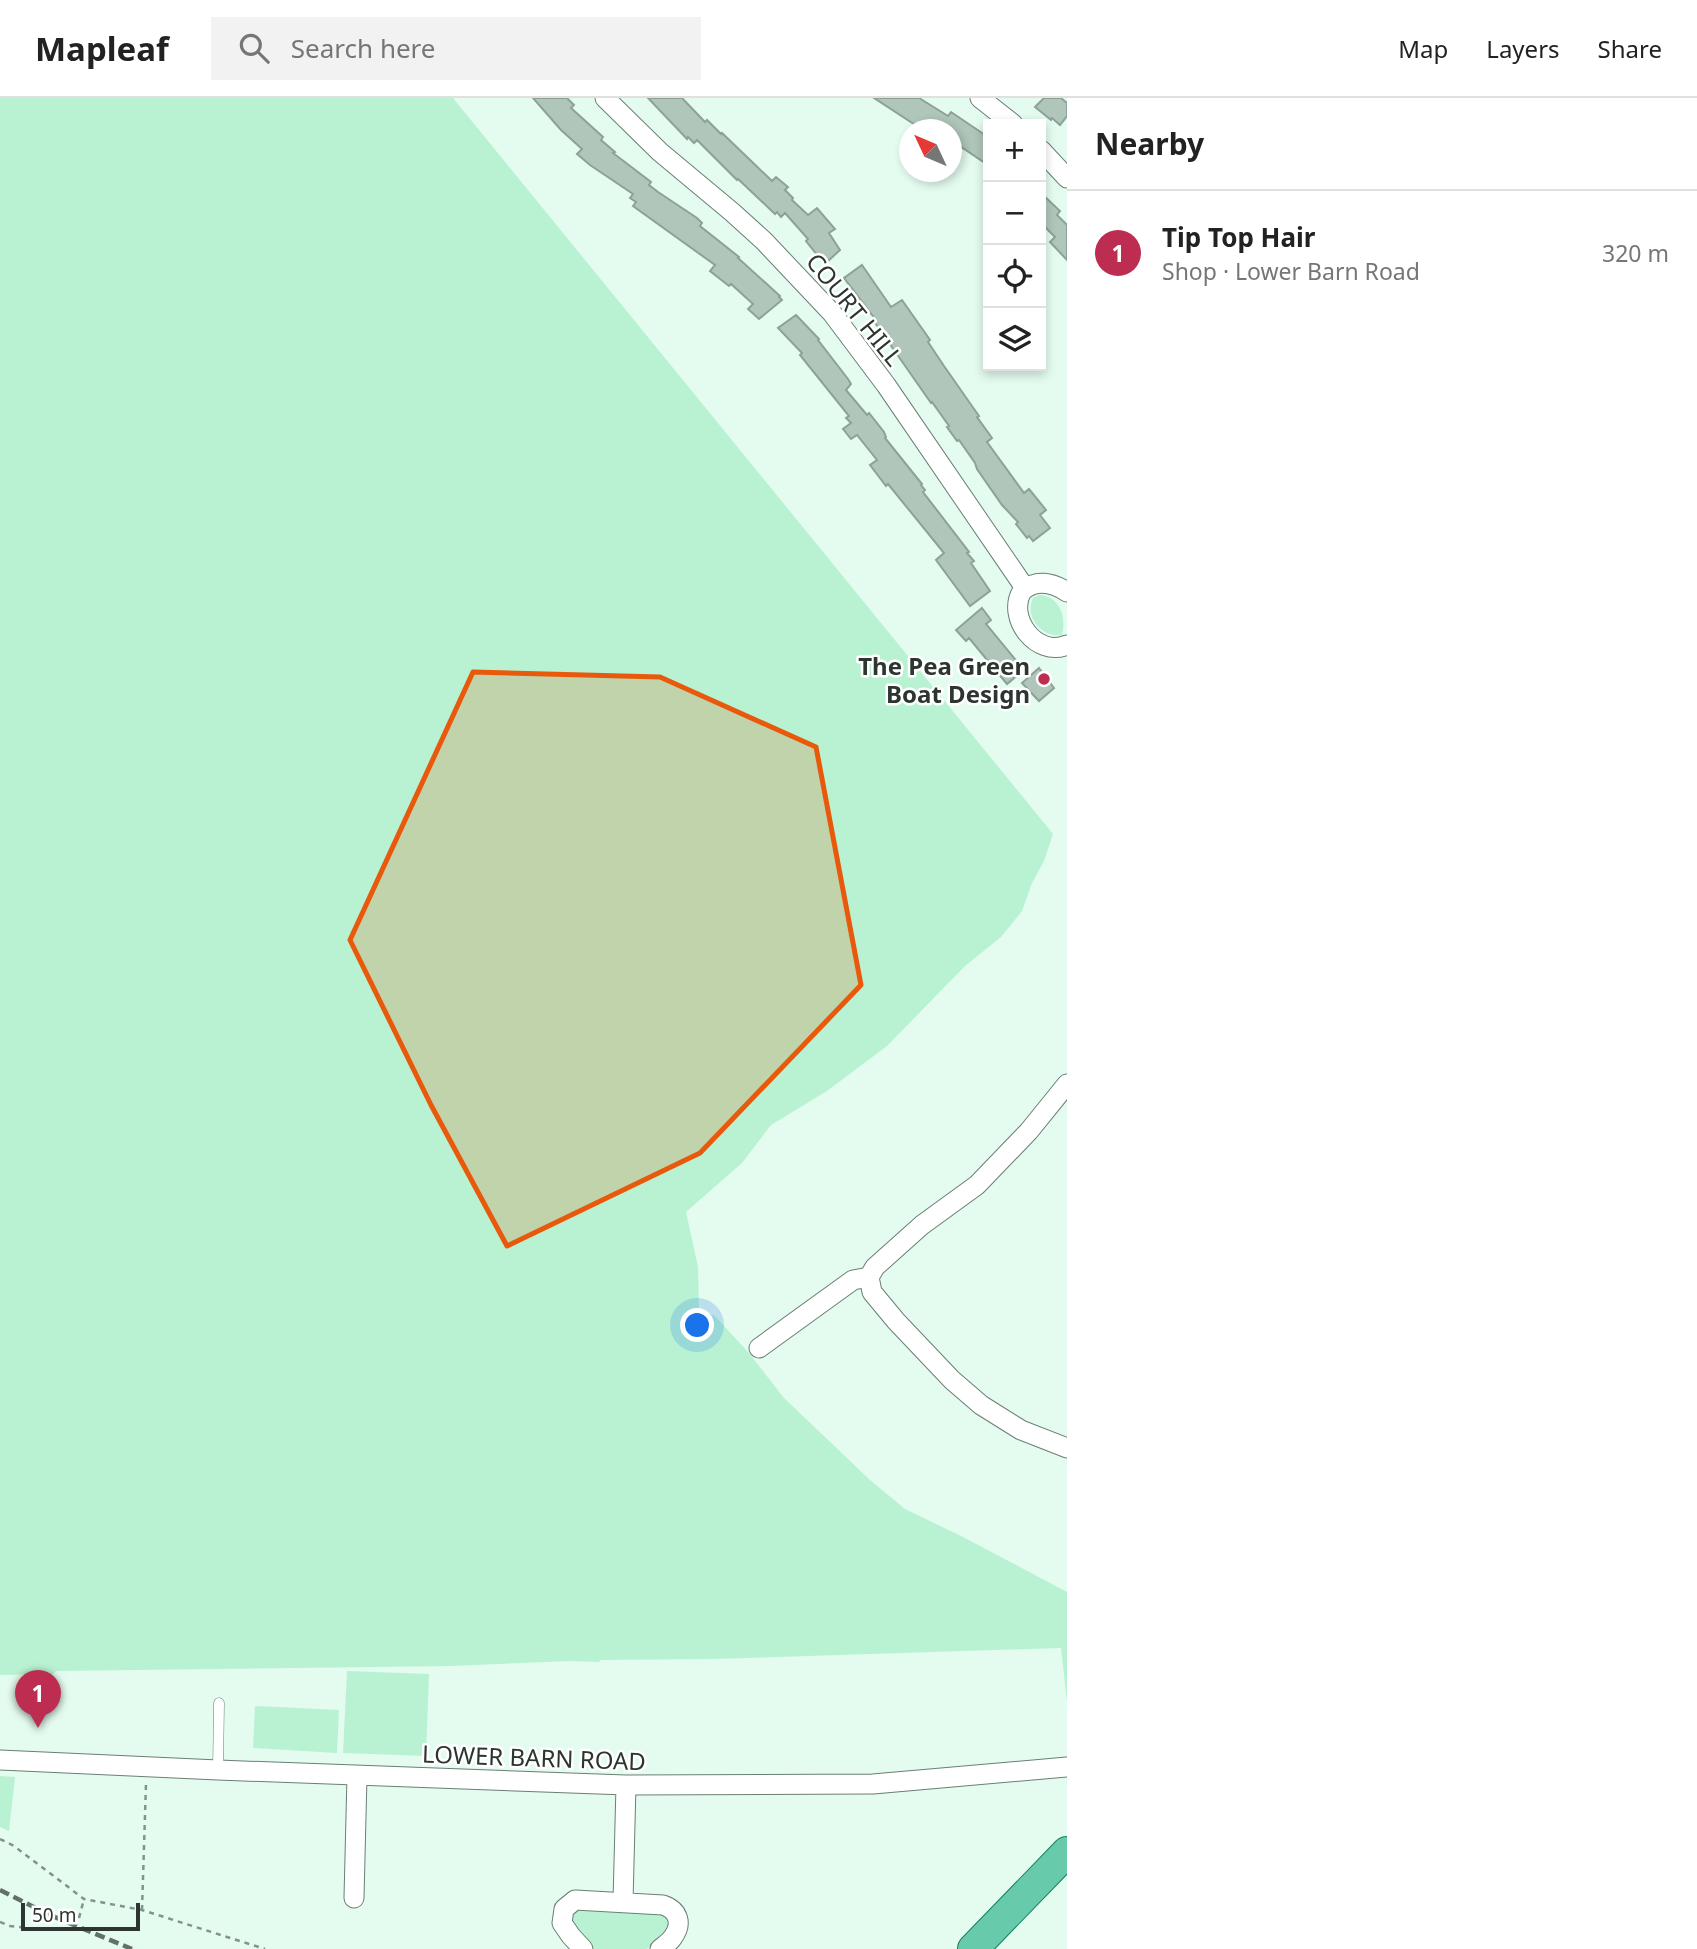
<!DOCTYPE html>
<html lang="en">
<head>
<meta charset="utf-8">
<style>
  :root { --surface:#fff; --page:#f2f2f2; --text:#222; --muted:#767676; --line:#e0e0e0; --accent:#bd2d52 }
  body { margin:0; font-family:"Noto Sans",sans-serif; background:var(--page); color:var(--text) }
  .controls { position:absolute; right:21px; top:21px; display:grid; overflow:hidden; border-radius:0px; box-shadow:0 4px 10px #0003 }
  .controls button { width:63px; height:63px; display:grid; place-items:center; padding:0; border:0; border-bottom:2px solid var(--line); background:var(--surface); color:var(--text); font:35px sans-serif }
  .compass { position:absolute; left:899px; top:21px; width:63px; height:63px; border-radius:50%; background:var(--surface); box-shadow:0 4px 10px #0003; rotate:314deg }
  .scale { position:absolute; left:21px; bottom:18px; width:119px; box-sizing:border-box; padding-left:7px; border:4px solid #2c3530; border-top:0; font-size:19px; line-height:24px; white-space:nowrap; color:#2c3530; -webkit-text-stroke:5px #fff; paint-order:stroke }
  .you { position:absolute; left:698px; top:1228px; width:24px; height:24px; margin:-18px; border:5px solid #fff; border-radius:50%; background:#1a73e8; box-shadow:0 0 0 10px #1a73e833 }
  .badge { display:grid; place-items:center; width:46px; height:46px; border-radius:50%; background:var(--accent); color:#fff; font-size:23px; font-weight:700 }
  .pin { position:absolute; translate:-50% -58px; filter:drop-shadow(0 2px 4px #0008) }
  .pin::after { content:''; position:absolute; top:37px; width:24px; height:21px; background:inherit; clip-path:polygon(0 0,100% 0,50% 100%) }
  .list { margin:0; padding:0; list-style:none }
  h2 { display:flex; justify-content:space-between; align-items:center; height:91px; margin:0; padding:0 28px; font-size:30px }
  h2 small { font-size:23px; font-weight:400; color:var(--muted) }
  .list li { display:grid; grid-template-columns:46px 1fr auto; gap:21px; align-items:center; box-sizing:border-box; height:126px; padding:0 28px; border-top:2px solid var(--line) }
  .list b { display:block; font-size:26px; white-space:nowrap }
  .list p { margin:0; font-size:23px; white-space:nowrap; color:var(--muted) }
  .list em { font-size:23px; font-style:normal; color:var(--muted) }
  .icon { flex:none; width:38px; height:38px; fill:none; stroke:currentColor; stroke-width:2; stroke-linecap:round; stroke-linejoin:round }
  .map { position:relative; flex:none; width:1067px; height:1851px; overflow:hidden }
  header { display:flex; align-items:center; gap:42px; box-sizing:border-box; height:98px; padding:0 35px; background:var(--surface); border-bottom:2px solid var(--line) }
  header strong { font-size:33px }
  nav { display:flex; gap:38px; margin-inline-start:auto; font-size:24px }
  .search { width:490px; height:63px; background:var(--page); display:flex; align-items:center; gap:18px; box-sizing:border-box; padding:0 24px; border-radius:0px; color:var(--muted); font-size:26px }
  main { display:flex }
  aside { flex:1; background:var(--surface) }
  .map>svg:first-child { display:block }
</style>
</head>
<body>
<header>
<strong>Mapleaf</strong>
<div class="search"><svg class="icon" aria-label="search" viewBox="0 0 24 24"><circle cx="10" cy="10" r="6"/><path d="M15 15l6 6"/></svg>Search here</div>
<nav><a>Map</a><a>Layers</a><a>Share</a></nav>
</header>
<main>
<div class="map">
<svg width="1067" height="1851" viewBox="0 0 1067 1851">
  <rect width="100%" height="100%" fill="#e4fbef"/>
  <path fill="#b8f2d3" d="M0,0H453L1053,736L1044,763L1032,785L1022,813L1001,839L965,868L887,948L827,993L771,1027L742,1065L686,1114L698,1169L699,1215L714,1217L749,1255L784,1300L870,1382L905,1411L961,1438L1067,1494V1604L1061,1550L714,1561L600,1562L599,1564L570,1563L451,1568L56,1573L53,1576L0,1577Z
    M1039,497C1059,498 1067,518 1062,537C1042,540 1024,519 1033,500Z
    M347,1573L429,1576L426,1658L343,1655Z
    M255,1608L339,1612L337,1655L253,1650Z
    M0,1678L15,1679L9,1733L0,1729Z
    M574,1811H661L672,1827L654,1847L646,1851H592L571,1825Z"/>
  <path fill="#b0c6ba" stroke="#8da296" stroke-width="2" d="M533,0H567L574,7L571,10L603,39L601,42L615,54L613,55L651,84L649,87L658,94L697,120L702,125L700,128L739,159L738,160L780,198L779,199L782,202L759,221L748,211L753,206L731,186L729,188L710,173L715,167L633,108L636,104L630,100L633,96L590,67L577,56L582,51L561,32Z
    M648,0H682L705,24L707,22L721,36L722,35L772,83L776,79L788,89L785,92L793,100L792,102L808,117L817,110L835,131L829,135L840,152L827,164L820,156L818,158L806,143L808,141L785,115L781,119L777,114L775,116L738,81L737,82L697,42L694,45L688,39L687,41Z
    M874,0H919L948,18L951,14L988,39V67L951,42V32H923Z
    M1044,0H1061L1067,5V18L1060,27L1052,20L1051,22L1035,9Z
    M1041,95L1060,113L1057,117L1067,127V162L1050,144L1055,139L1041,125Z
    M862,167L891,209L902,202L930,242L928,244L944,268L979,318L977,319L992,340L987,344L1024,395L1029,391L1046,412L1040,417L1050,430L1033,443L1029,438L1027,440L1016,426L1018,424L1002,407L977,371L975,365L959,342L957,343L947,329L949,328L932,304L931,305L873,222L875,221L844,180Z
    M796,217L819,241L818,242L848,281L851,286L846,292L867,317L869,315L884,334L886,339L885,340L922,386L921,387L925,392L923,394L969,454L967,455L974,463L971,465L990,493L970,508L936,462L944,455L888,386L886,388L870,367L877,362L857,337L851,341L843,331L851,325L846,320L849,318L800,257L802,255L778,230Z
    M982,510L991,522L986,526L1024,572L1007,586L969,540L966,543L956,532Z
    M1039,570L1054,590L1039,603L1022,585Z"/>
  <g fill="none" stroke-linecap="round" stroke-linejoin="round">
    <defs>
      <path id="service" d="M218,1672L219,1605"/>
      <path id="minor" d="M605,0L660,54L732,114L764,143L832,215L886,287L1025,490
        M980,0L1013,26
        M1041,52L1067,80
        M1067,494C1052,484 1036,481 1022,493C1006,520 1037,560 1067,547
        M869,1179L872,1194L896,1223L952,1282L981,1307L1021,1332L1067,1350
        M759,1250L853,1182L869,1179L875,1169L922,1127L977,1087L1029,1033L1067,986
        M0,1662L218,1672L626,1687L873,1686L1067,1669
        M354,1800L357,1678
        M623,1804L626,1687
        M583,1851L571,1838L562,1825L564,1811L575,1802L663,1807C678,1812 683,1825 673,1839C670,1844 664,1848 660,1851"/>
      <path id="primary" d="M973,1851L1067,1754"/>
    </defs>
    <use href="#service" stroke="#6a7f74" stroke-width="11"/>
    <use href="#minor" stroke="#6a7f74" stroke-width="21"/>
    <use href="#primary" stroke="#11805c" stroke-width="32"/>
    <path stroke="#83938b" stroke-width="2.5" stroke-dasharray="5 5" stroke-linecap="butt" d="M0,1741L14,1748L84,1801L142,1812L265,1851
      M142,1812L146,1686
      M79,1820L84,1801
      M0,1824L10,1828L46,1832"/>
    <use href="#service" stroke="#fff" stroke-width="10"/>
    <use href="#minor" stroke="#fff" stroke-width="19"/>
    <use href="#primary" stroke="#67cbab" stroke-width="30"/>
    <path stroke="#637069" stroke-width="4.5" stroke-dasharray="10 5" stroke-linecap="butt" d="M0,1792L50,1817L132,1851"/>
  </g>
  <path fill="#e8590c" fill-opacity="0.2" stroke="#e8590c" stroke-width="5" stroke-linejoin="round" d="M473,574L660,579L816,649L861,887L700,1055L507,1148L431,1007L350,842Z"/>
  <circle fill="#bd2d52" stroke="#fff" stroke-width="2.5" cx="1044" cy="581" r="7"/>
  <g text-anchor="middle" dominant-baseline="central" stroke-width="5" stroke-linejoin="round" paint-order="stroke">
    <g font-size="24" fill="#2c3530" stroke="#fff">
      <text transform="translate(855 211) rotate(51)">COURT HILL</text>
      <text transform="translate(534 1659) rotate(2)">LOWER BARN ROAD</text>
    </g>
    <g font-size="24" font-weight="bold" fill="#2c3530" stroke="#fff" text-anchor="end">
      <text x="1030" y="567">The Pea Green<tspan x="1030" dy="28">Boat Design</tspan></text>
    </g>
  </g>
</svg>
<div class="controls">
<button>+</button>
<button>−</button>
<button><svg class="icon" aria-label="locate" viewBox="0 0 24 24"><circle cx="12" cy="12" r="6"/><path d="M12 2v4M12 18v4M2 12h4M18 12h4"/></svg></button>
<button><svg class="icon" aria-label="layers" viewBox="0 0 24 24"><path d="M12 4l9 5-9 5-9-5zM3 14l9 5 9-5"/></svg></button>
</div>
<svg class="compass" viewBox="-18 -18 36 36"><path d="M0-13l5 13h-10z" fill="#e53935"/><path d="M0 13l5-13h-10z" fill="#767676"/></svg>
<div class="scale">50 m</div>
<div class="you"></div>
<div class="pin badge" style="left:38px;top:1630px">1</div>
</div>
<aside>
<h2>Nearby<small></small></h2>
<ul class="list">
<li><span class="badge">1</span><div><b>Tip Top Hair</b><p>Shop · Lower Barn Road</p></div><em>320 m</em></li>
</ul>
</aside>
</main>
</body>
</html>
